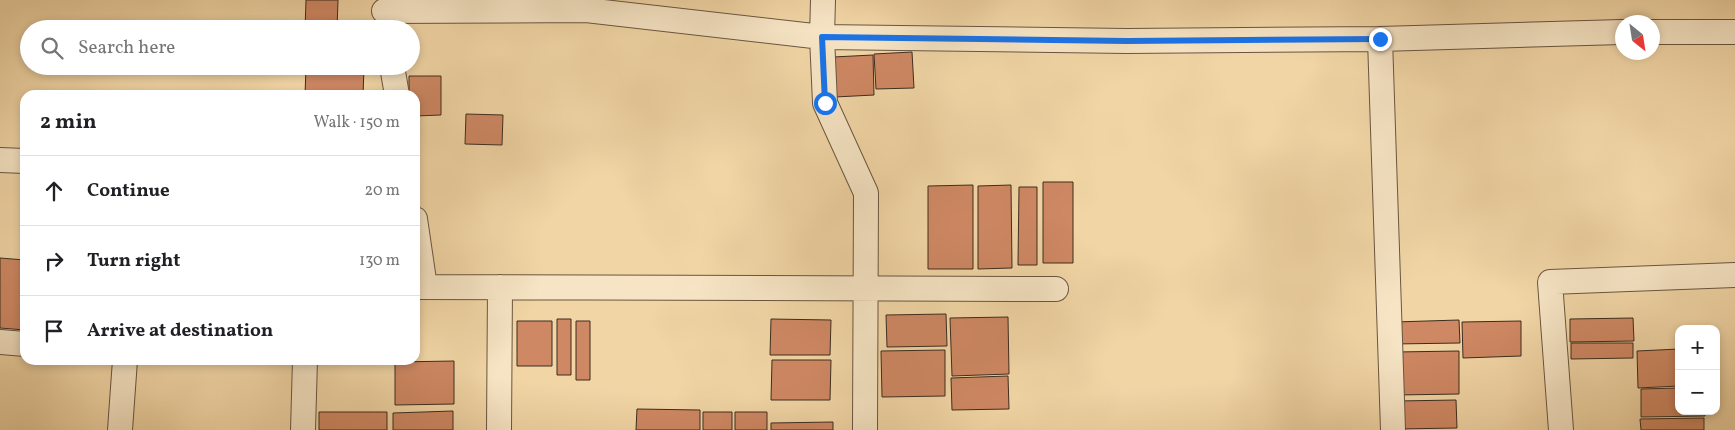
<!DOCTYPE html>
<html lang="en">
<head>
<meta charset="utf-8">
<style>
  :root { --surface:#fff; --page:#f2f2f2; --text:#202124; --muted:#757577; --line:#e0e0e0 }
  body { margin:0; font-family:Vollkorn,serif; background:var(--page); color:var(--text) }
  .controls { position:absolute; right:15px; bottom:15px; display:grid; overflow:hidden; border-radius:10px; box-shadow:0 2px 8px #0003 }
  .controls button { width:45px; height:45px; display:grid; place-items:center; padding:0; border:0; border-bottom:1px solid var(--line); background:var(--surface); color:var(--text); font:25px sans-serif }
  .compass { position:absolute; left:1615px; top:15px; width:45px; height:45px; border-radius:50%; background:var(--surface); box-shadow:0 2px 8px #0003; rotate:150deg }
  .stop { position:absolute; width:15px; height:15px; margin:-11px; border:4px solid #1a73e8; border-radius:50%; background:#fff }
  .stop.end { background:#1a73e8; border-color:#fff; box-shadow:0 1px 5px #0008 }
  .list { margin:0; padding:0; list-style:none }
  h2 { display:flex; justify-content:space-between; align-items:center; height:65px; margin:0; padding:0 20px; font-size:21px }
  h2 small { font-size:16px; font-weight:400; color:var(--muted) }
  .list li { display:grid; grid-template-columns:32px 1fr auto; gap:15px; align-items:center; box-sizing:border-box; height:70px; padding:0 20px; border-top:1px solid var(--line) }
  .list b { display:block; font-size:19px; white-space:nowrap }
  .list em { font-size:16px; font-style:normal; color:var(--muted) }
  .icon { flex:none; width:28px; height:28px; fill:none; stroke:currentColor; stroke-width:2; stroke-linecap:round; stroke-linejoin:round }
  .map { position:relative; flex:none; width:1735px; height:430px; overflow:hidden }
  .search { position:absolute; background:var(--surface); box-shadow:0 2px 8px #0003; left:20px; top:20px; width:400px; height:55px; display:flex; align-items:center; gap:12px; box-sizing:border-box; padding:0 18px; border-radius:28px; color:var(--muted); font-size:19px }
  .panel { position:absolute; background:var(--surface); box-shadow:0 2px 8px #0003; left:20px; top:90px; width:400px; height:275px; border-radius:15px }
  .map>svg:first-child { display:block }
</style>
</head>
<body>
<div class="map">
<svg width="1735" height="430" viewBox="0 0 1735 430">
  <rect width="100%" height="100%" fill="#f1d5a5"/>
  <filter id="stains"><feTurbulence type="fractalNoise" baseFrequency=".004" numOctaves="4"/><feColorMatrix values="0 0 0 0 .2 0 0 0 0 .09 0 0 0 0 .02 0 0 0 .5 -.17"/></filter>
  <radialGradient id="worn" r=".72"><stop offset=".6" stop-color="#630" stop-opacity="0"/><stop offset="1" stop-color="#630" stop-opacity=".3"/></radialGradient>
  <path fill="#ce8863" stroke="#3c2c1f" d="M306,0H338L337,29H305Z
    M912,52L914,88L876,89L874,54Z
    M873,55L874,95L835,97L833,57Z
    M306,67L364,68L363,95H305Z
    M409,76H441V115L415,116V95H409Z
    M466,114L503,115L502,145L465,144Z
    M1043,182H1073V263H1043Z
    M973,185V269H928V186Z
    M1011,185L1012,268L978,269V186Z
    M1019,187H1037V265H1018Z
    M0,258L25,260V330L0,328Z
    M946,314L947,346L887,347L886,315Z
    M1008,317L1009,374L952,376L950,318Z
    M1633,318L1634,341L1570,342V319Z
    M557,319H571V375H557Z
    M771,319L831,320L830,355H770Z
    M1459,320L1460,343L1394,344V322Z
    M517,321H552V366H517Z
    M576,321H590V380H576Z
    M1521,321V356L1463,358L1462,322Z
    M1571,343H1633V358L1571,359Z
    M1679,349V386L1638,388L1637,351Z
    M945,350V396L882,397L881,351Z
    M1459,351V394L1397,395L1396,352Z
    M772,360H831L830,400H771Z
    M454,361V404L395,405V362Z
    M1008,376L1009,409L952,410L951,378Z
    M1679,388V411H1705V416L1641,417V389Z
    M1456,400L1457,428L1398,429V401Z
    M637,409L700,410V430H636Z
    M453,411V430H393V413Z
    M319,412H387V430H319Z
    M703,412H732V430H703Z
    M735,412H767V430H735Z
    M1704,418V430H1641L1640,419Z
    M833,422V430H771V423Z"/>
  <g fill="none" stroke-linecap="round" stroke-linejoin="round">
    <defs>
      <path id="street" d="M823,0L822,37L825,103L866,193L865,430
        M384,11L586,10L822,37L1127,41L1380,39L1622,32
        M1652,32H1735
        M1380,39L1393,430
        M392,66L397,95
        M0,160L25,161
        M415,219L425,287
        M415,287L1056,289
        M0,342L25,344
        M120,430L125,360
        M303,430L305,360
        M499,430L500,287
        M1561,430L1550,282L1735,275"/>
    </defs>
    <use href="#street" stroke="#695640" stroke-width="26"/>
    <use href="#street" stroke="#f6e4c4" stroke-width="24"/>
  </g>
  <g fill="none" stroke-linecap="round" stroke-linejoin="round">
    <path stroke="#1a73e8" stroke-width="6" d="M825,103L822,37L1127,41L1380,39"/>
  </g>
  <rect width="100%" height="100%" filter="url(#stains)"/>
  <rect width="100%" height="100%" fill="url(#worn)"/>
</svg>
<div class="controls">
<button>+</button>
<button>−</button>
</div>
<svg class="compass" viewBox="-18 -18 36 36"><path d="M0-13l5 13h-10z" fill="#e53935"/><path d="M0 13l5-13h-10z" fill="#757577"/></svg>
<div class="stop" style="left:825px;top:103px"></div>
<div class="stop end" style="left:1380px;top:39px"></div>
<div class="search"><svg class="icon" aria-label="search" viewBox="0 0 24 24"><circle cx="10" cy="10" r="6"/><path d="M15 15l6 6"/></svg>Search here</div>
<section class="panel">
<h2>2 min<small>Walk · 150 m</small></h2>
<ul class="list">
<li><svg class="icon" aria-label="ahead" viewBox="0 0 24 24"><path d="M12 20V5M6 11l6-6 6 6"/></svg><div><b>Continue</b></div><em>20 m</em></li>
<li><svg class="icon" aria-label="right" viewBox="0 0 24 24"><path d="M7 20v-9h11M14 6l5 5-5 5"/></svg><div><b>Turn right</b></div><em>130 m</em></li>
<li><svg class="icon" aria-label="arrive" viewBox="0 0 24 24"><path d="M6 21V4h12l-3 4 3 4H6"/></svg><div><b>Arrive at destination</b></div></li>
</ul>
</section>
</div>
</body>
</html>
